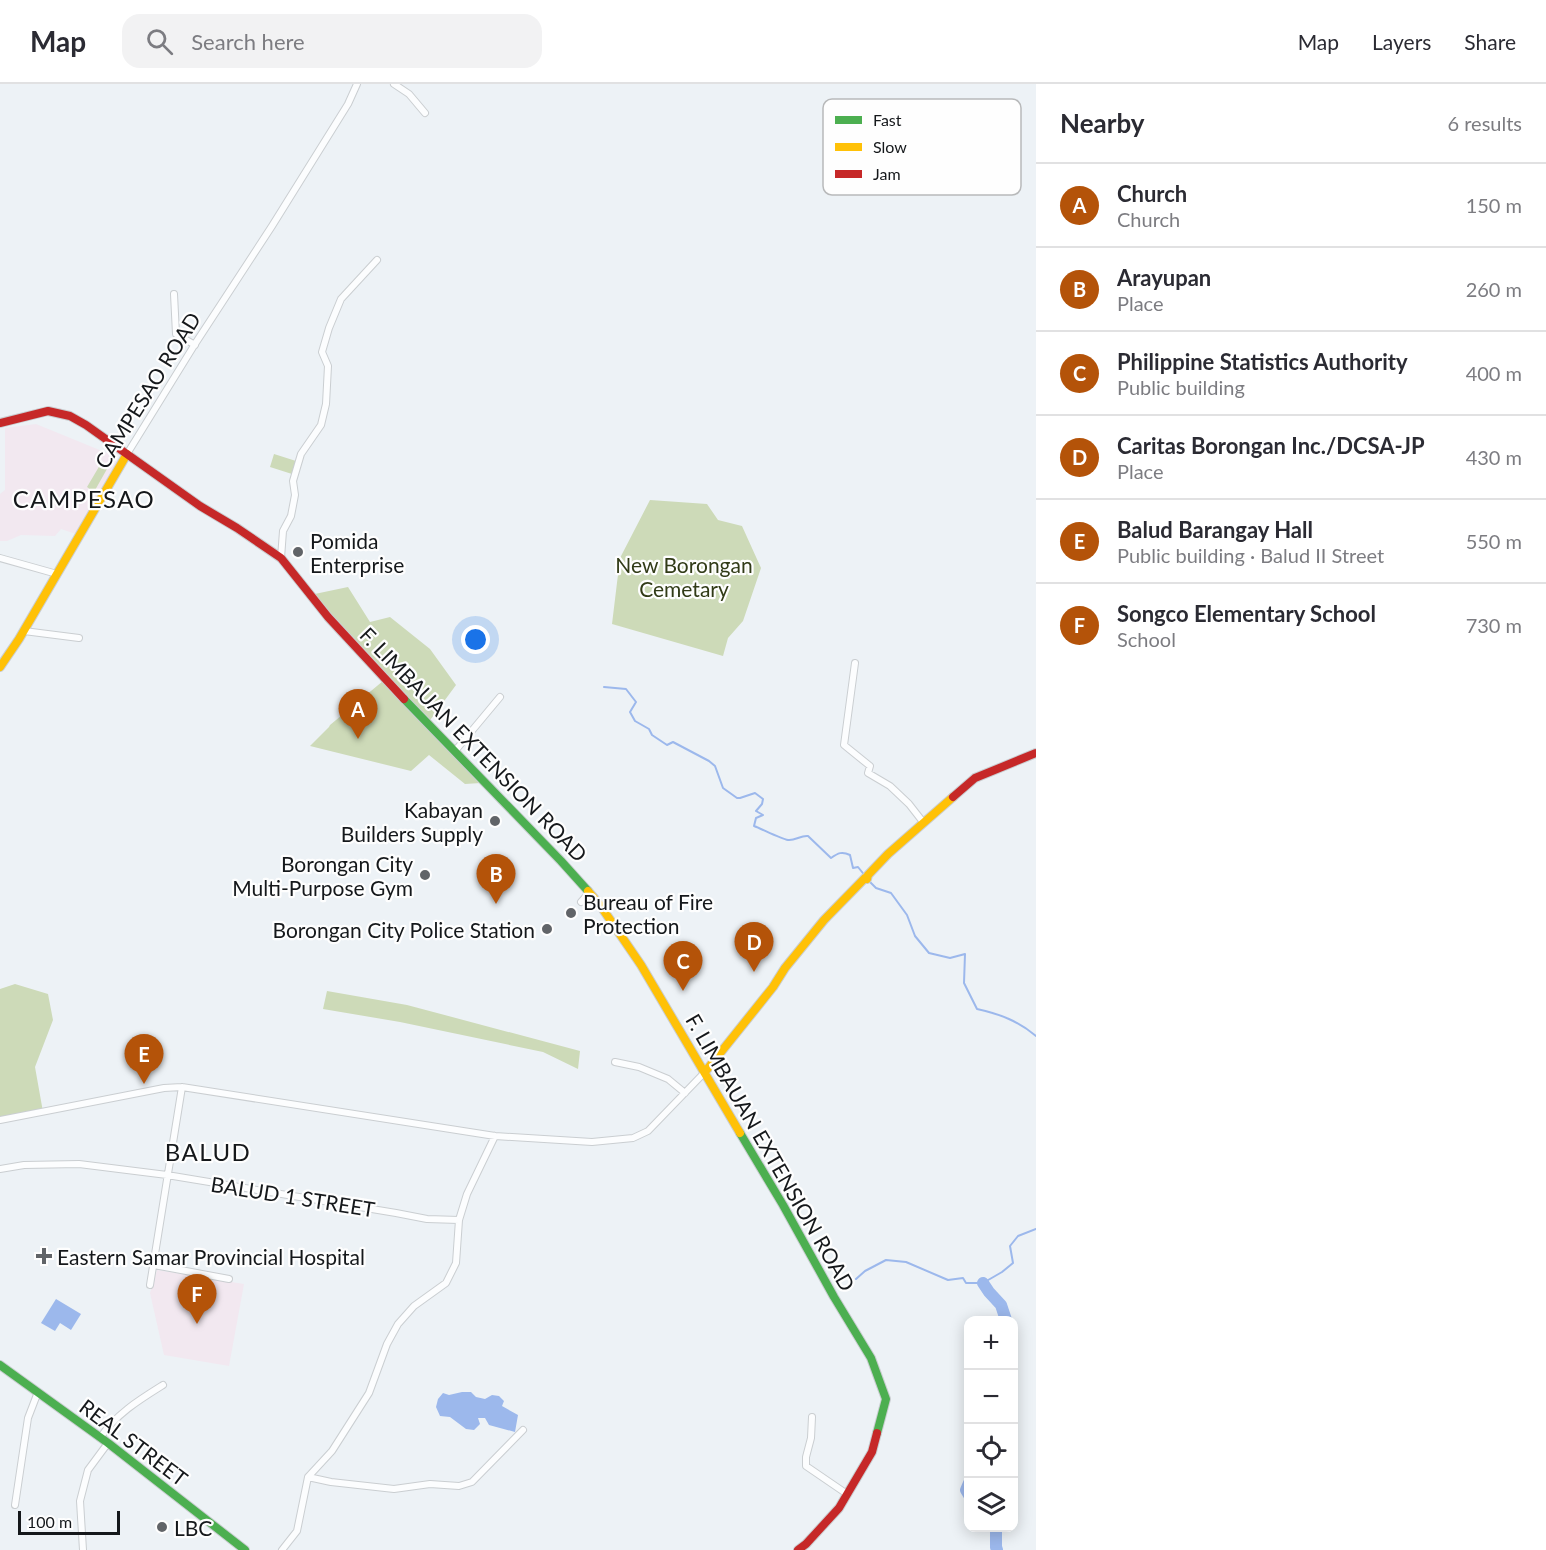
<!DOCTYPE html>
<html lang="en">
<head>
<meta charset="utf-8">
<style>
  :root { --surface:#fff; --page:#f2f2f3; --text:#2b2b33; --muted:#7c7c81; --line:#e1e1e2; --accent:#b45309 }
  body { margin:0; font-family:Lato,sans-serif; background:var(--page); color:var(--text) }
  .controls { position:absolute; right:18px; bottom:18px; display:grid; overflow:hidden; border-radius:12px; box-shadow:0 3px 15px #0003 }
  .controls button { width:54px; height:54px; display:grid; place-items:center; padding:0; border:0; border-bottom:2px solid var(--line); background:var(--surface); color:var(--text); font:30px sans-serif }
  .scale { position:absolute; left:18px; bottom:15px; width:102px; box-sizing:border-box; padding-left:6px; border:3px solid #15181b; border-top:0; font-size:16px; line-height:21px; white-space:nowrap; color:#15181b; -webkit-text-stroke:4px #fefefe; paint-order:stroke }
  .you { position:absolute; left:476px; top:556px; width:21px; height:21px; margin:-15px; border:4px solid #fff; border-radius:50%; background:#1a73e8; box-shadow:0 0 0 9px #1a73e833 }
  .badge { display:grid; place-items:center; width:39px; height:39px; border-radius:50%; background:var(--accent); color:#fff; font-size:20px; font-weight:700 }
  .pin { position:absolute; translate:-50% -50px; filter:drop-shadow(0 2px 3px #0008) }
  .pin::after { content:''; position:absolute; top:32px; width:21px; height:18px; background:inherit; clip-path:polygon(0 0,100% 0,50% 100%) }
  .list { margin:0; padding:0; list-style:none }
  h2 { display:flex; justify-content:space-between; align-items:center; height:78px; margin:0; padding:0 24px; font-size:26px }
  h2 small { font-size:20px; font-weight:400; color:var(--muted) }
  .list li { display:grid; grid-template-columns:39px 1fr auto; gap:18px; align-items:center; box-sizing:border-box; height:84px; padding:0 24px; border-top:2px solid var(--line) }
  .list b { display:block; font-size:22px; white-space:nowrap }
  .list p { margin:0; font-size:20px; white-space:nowrap; color:var(--muted) }
  .list em { font-size:20px; font-style:normal; color:var(--muted) }
  .icon { flex:none; width:33px; height:33px; fill:none; stroke:currentColor; stroke-width:2; stroke-linecap:round; stroke-linejoin:round }
  .map { position:relative; flex:none; width:1036px; height:1466px; overflow:hidden }
  header { display:flex; align-items:center; gap:36px; box-sizing:border-box; height:84px; padding:0 30px; background:var(--surface); border-bottom:2px solid var(--line) }
  header strong { font-size:28px }
  nav { display:flex; gap:33px; margin-inline-start:auto; font-size:21px }
  .search { width:420px; height:54px; background:var(--page); display:flex; align-items:center; gap:15px; box-sizing:border-box; padding:0 21px; border-radius:18px; color:var(--muted); font-size:22px }
  main { display:flex }
  aside { flex:1; background:var(--surface) }
  .map>svg:first-child { display:block }
</style>
</head>
<body>
<header>
<strong>Map</strong>
<div class="search"><svg class="icon" aria-label="search" viewBox="0 0 24 24"><circle cx="10" cy="10" r="6"/><path d="M15 15l6 6"/></svg>Search here</div>
<nav><a>Map</a><a>Layers</a><a>Share</a></nav>
</header>
<main>
<div class="map">
<svg width="1036" height="1466" viewBox="0 0 1036 1466">
  <rect width="100%" height="100%" fill="#edf2f6"/>
  <path fill="#f2e8f0" d="M36,340L107,369L117,378L76,450L61,445L55,452L21,451L7,457H0V410L5,406V344Z
    M157,1186L244,1200L229,1282L164,1271L150,1209Z"/>
  <path fill="#cddab8" d="M274,370L296,377L292,390L270,383Z
    M100,381L107,385L94,408L87,403Z
    M650,416L707,420L718,436L742,442L761,484L743,537L728,554L723,572L612,540L620,474Z
    M348,503L370,538L390,533L430,565L456,601L428,639L310,511Z
    M383,597L481,699L465,700L429,671L411,687L310,662L329,643L330,641Z
    M15,900L48,910L53,936L35,983L43,1028L0,1036V905Z
    M327,907L407,921L580,967L578,985L543,968L400,938L323,925Z"/>
  <path fill="#9cb8ec" d="M56,1215L81,1230L71,1246L60,1239L55,1247L41,1239Z
    M462,1308H471L476,1313L485,1315L492,1311L499,1312L504,1317L502,1322L518,1331L515,1348L489,1341L485,1334H478L480,1340L474,1346L466,1345L450,1333L440,1332L436,1323L438,1315L443,1309L449,1311Z"/>
  <g fill="none" stroke-linecap="round" stroke-linejoin="round">
    <path stroke="#9cb8ec" stroke-width="2" d="M604,603L626,605L636,618L630,628L635,637L649,645L652,651L667,661L673,658L709,677L715,682L723,704L737,714H740L755,709L763,715L762,720L756,727L763,731L756,734L754,742C762,745 781,755 788,756C795,757 801,751 808,752L831,774C838,769 842,767 850,771L853,784L858,783L866,793
      M869,797L876,804L891,809L907,831L915,852L929,869L950,874L965,870L964,899L977,925C1000,930 1018,937 1036,952
      M856,1195L865,1187L886,1176L906,1178L948,1196L963,1194L966,1199H983L1002,1188L1013,1179L1010,1162L1018,1152L1036,1145"/>
    <path stroke="#9cb8ec" stroke-width="12" d="M983,1199L989,1208L1001,1221L1006,1236
      M969,1399L966,1406L969,1411
      M996,1444V1463L997,1466"/>
    <defs>
      <path id="street" d="M394,0L409,10L425,29
        M174,210L176,250L195,261
        M127,370L195,260L272,142L348,20L357,0
        M0,474L57,490
        M281,474L283,447L291,432L295,411L293,397L301,370L321,341L326,320L328,282L322,268L329,244L341,215L377,176
        M24,547L79,554
        M855,579L844,661L870,682L868,689L890,702L909,720L923,738
        M455,667L500,613
        M581,818L589,809
        M615,978L639,983L668,995L685,1009
        M0,1036L164,1004L182,1003L495,1052L592,1058L633,1054L648,1047L705,988
        M0,1085L24,1081L79,1080L167,1091L396,1129L427,1135L459,1136L467,1110L495,1052
        M154,1181L229,1195
        M150,1201L182,1003
        M812,1333L811,1354L806,1373V1382L847,1410
        M100,1354C116,1330 139,1316 163,1301
        M308,1393L331,1398L394,1405L430,1400L459,1402L472,1398L523,1346
        M15,1421L28,1334L38,1308
        M83,1466L80,1417L88,1386L108,1359
        M282,1466L297,1447L308,1393L332,1367L369,1309L387,1260L398,1240L414,1222L446,1199L456,1179L459,1136"/>
      <path id="fast" d="M404,615L561,777L588,807
        M740,1049L783,1121L834,1213L871,1274L886,1315L877,1349
        M0,1281L108,1359L245,1466"/>
      <path id="slow" d="M0,583L19,555L127,370
        M588,807L600,821L641,881L740,1049
        M705,988L773,903L785,884L824,836L865,794L867,795L868,791L888,770L953,713"/>
      <path id="jam" d="M0,339L48,327L70,332L86,341L200,422L237,444L281,474L328,533L404,615
        M953,713L975,694L1036,669
        M798,1466L806,1460L839,1424L872,1368L877,1349"/>
    </defs>
    <use href="#street" stroke="#caced1" stroke-width="8"/>
    <use href="#fast" stroke="#caced1" stroke-width="10"/>
    <use href="#slow" stroke="#caced1" stroke-width="10"/>
    <use href="#jam" stroke="#caced1" stroke-width="10"/>
    <use href="#street" stroke="#fcfdfe" stroke-width="6"/>
    <use href="#fast" stroke="#4caf50" stroke-width="8"/>
    <use href="#slow" stroke="#ffc107" stroke-width="8"/>
    <use href="#jam" stroke="#c62828" stroke-width="8"/>
  </g>
  <g fill="#616468" stroke="#fefefe" stroke-width="2">
    <circle cx="298" cy="468" r="6"/>
    <circle cx="495" cy="737" r="6"/>
    <circle cx="425" cy="791" r="6"/>
    <circle cx="571" cy="829" r="6"/>
    <circle cx="547" cy="845" r="6"/>
    <path d="M41 1163h6v6h6v6h-6v6h-6v-6h-6v-6h6z"/>
    <circle cx="162" cy="1443" r="6"/>
  </g>
  <g text-anchor="middle" dominant-baseline="central" stroke-width="4.5" stroke-linejoin="round" paint-order="stroke">
    <g font-size="21" fill="#15181b" stroke="#fefefe">
      <text transform="translate(147 306) rotate(-58)">CAMPESAO ROAD</text>
      <text transform="translate(474 660) rotate(46)">F. LIMBAUAN EXTENSION ROAD</text>
      <text transform="translate(771 1068) rotate(60)">F. LIMBAUAN EXTENSION ROAD</text>
      <text transform="translate(293 1112) rotate(9)">BALUD 1 STREET</text>
      <text transform="translate(134 1358) rotate(37)">REAL STREET</text>
    </g>
    <g font-size="21" fill="#15181b" stroke="#fefefe" text-anchor="start">
      <text x="310" y="456">Pomida<tspan x="310" dy="24">Enterprise</tspan></text>
      <text x="483" y="725" text-anchor="end">Kabayan<tspan x="483" dy="24">Builders Supply</tspan></text>
      <text x="413" y="779" text-anchor="end">Borongan City<tspan x="413" dy="24">Multi-Purpose Gym</tspan></text>
      <text x="583" y="817">Bureau of Fire<tspan x="583" dy="24">Protection</tspan></text>
      <text x="535" y="845" text-anchor="end">Borongan City Police Station</text>
      <text x="57" y="1172">Eastern Samar Provincial Hospital</text>
      <text x="174" y="1443">LBC</text>
    </g>
    <g font-size="21" fill="#313b17" stroke="#fefefe">
      <text x="684" y="480">New Borongan<tspan x="684" dy="24">Cemetary</tspan></text>
    </g>
    <g font-size="24" letter-spacing="1.5" fill="#15181b" stroke="#fefefe">
      <text x="84" y="414">CAMPESAO</text>
      <text x="208" y="1067">BALUD</text>
    </g>
  </g>
  <rect x="823" y="15" width="198" height="96" rx="9" fill="#fefefe" stroke="#b8b9ba" stroke-width="1.5"/>
  <rect x="835" y="32" width="27" height="8" fill="#4caf50"/>
  <rect x="835" y="59" width="27" height="8" fill="#ffc107"/>
  <rect x="835" y="86" width="27" height="8" fill="#c62828"/>
  <g font-size="16" fill="#15181b">
    <text x="873" y="42">Fast</text>
    <text x="873" y="69">Slow</text>
    <text x="873" y="96">Jam</text>
  </g>
</svg>
<div class="controls">
<button>+</button>
<button>−</button>
<button><svg class="icon" aria-label="locate" viewBox="0 0 24 24"><circle cx="12" cy="12" r="6"/><path d="M12 2v4M12 18v4M2 12h4M18 12h4"/></svg></button>
<button><svg class="icon" aria-label="layers" viewBox="0 0 24 24"><path d="M12 4l9 5-9 5-9-5zM3 14l9 5 9-5"/></svg></button>
</div>
<div class="scale">100 m</div>
<div class="you"></div>
<div class="pin badge" style="left:358px;top:655px">A</div>
<div class="pin badge" style="left:496px;top:820px">B</div>
<div class="pin badge" style="left:683px;top:907px">C</div>
<div class="pin badge" style="left:754px;top:888px">D</div>
<div class="pin badge" style="left:144px;top:1000px">E</div>
<div class="pin badge" style="left:197px;top:1240px">F</div>
</div>
<aside>
<h2>Nearby<small>6 results</small></h2>
<ul class="list">
<li><span class="badge">A</span><div><b>Church</b><p>Church</p></div><em>150 m</em></li>
<li><span class="badge">B</span><div><b>Arayupan</b><p>Place</p></div><em>260 m</em></li>
<li><span class="badge">C</span><div><b>Philippine Statistics Authority</b><p>Public building</p></div><em>400 m</em></li>
<li><span class="badge">D</span><div><b>Caritas Borongan Inc./DCSA-JP</b><p>Place</p></div><em>430 m</em></li>
<li><span class="badge">E</span><div><b>Balud Barangay Hall</b><p>Public building · Balud II Street</p></div><em>550 m</em></li>
<li><span class="badge">F</span><div><b>Songco Elementary School</b><p>School</p></div><em>730 m</em></li>
</ul>
</aside>
</main>
</body>
</html>
